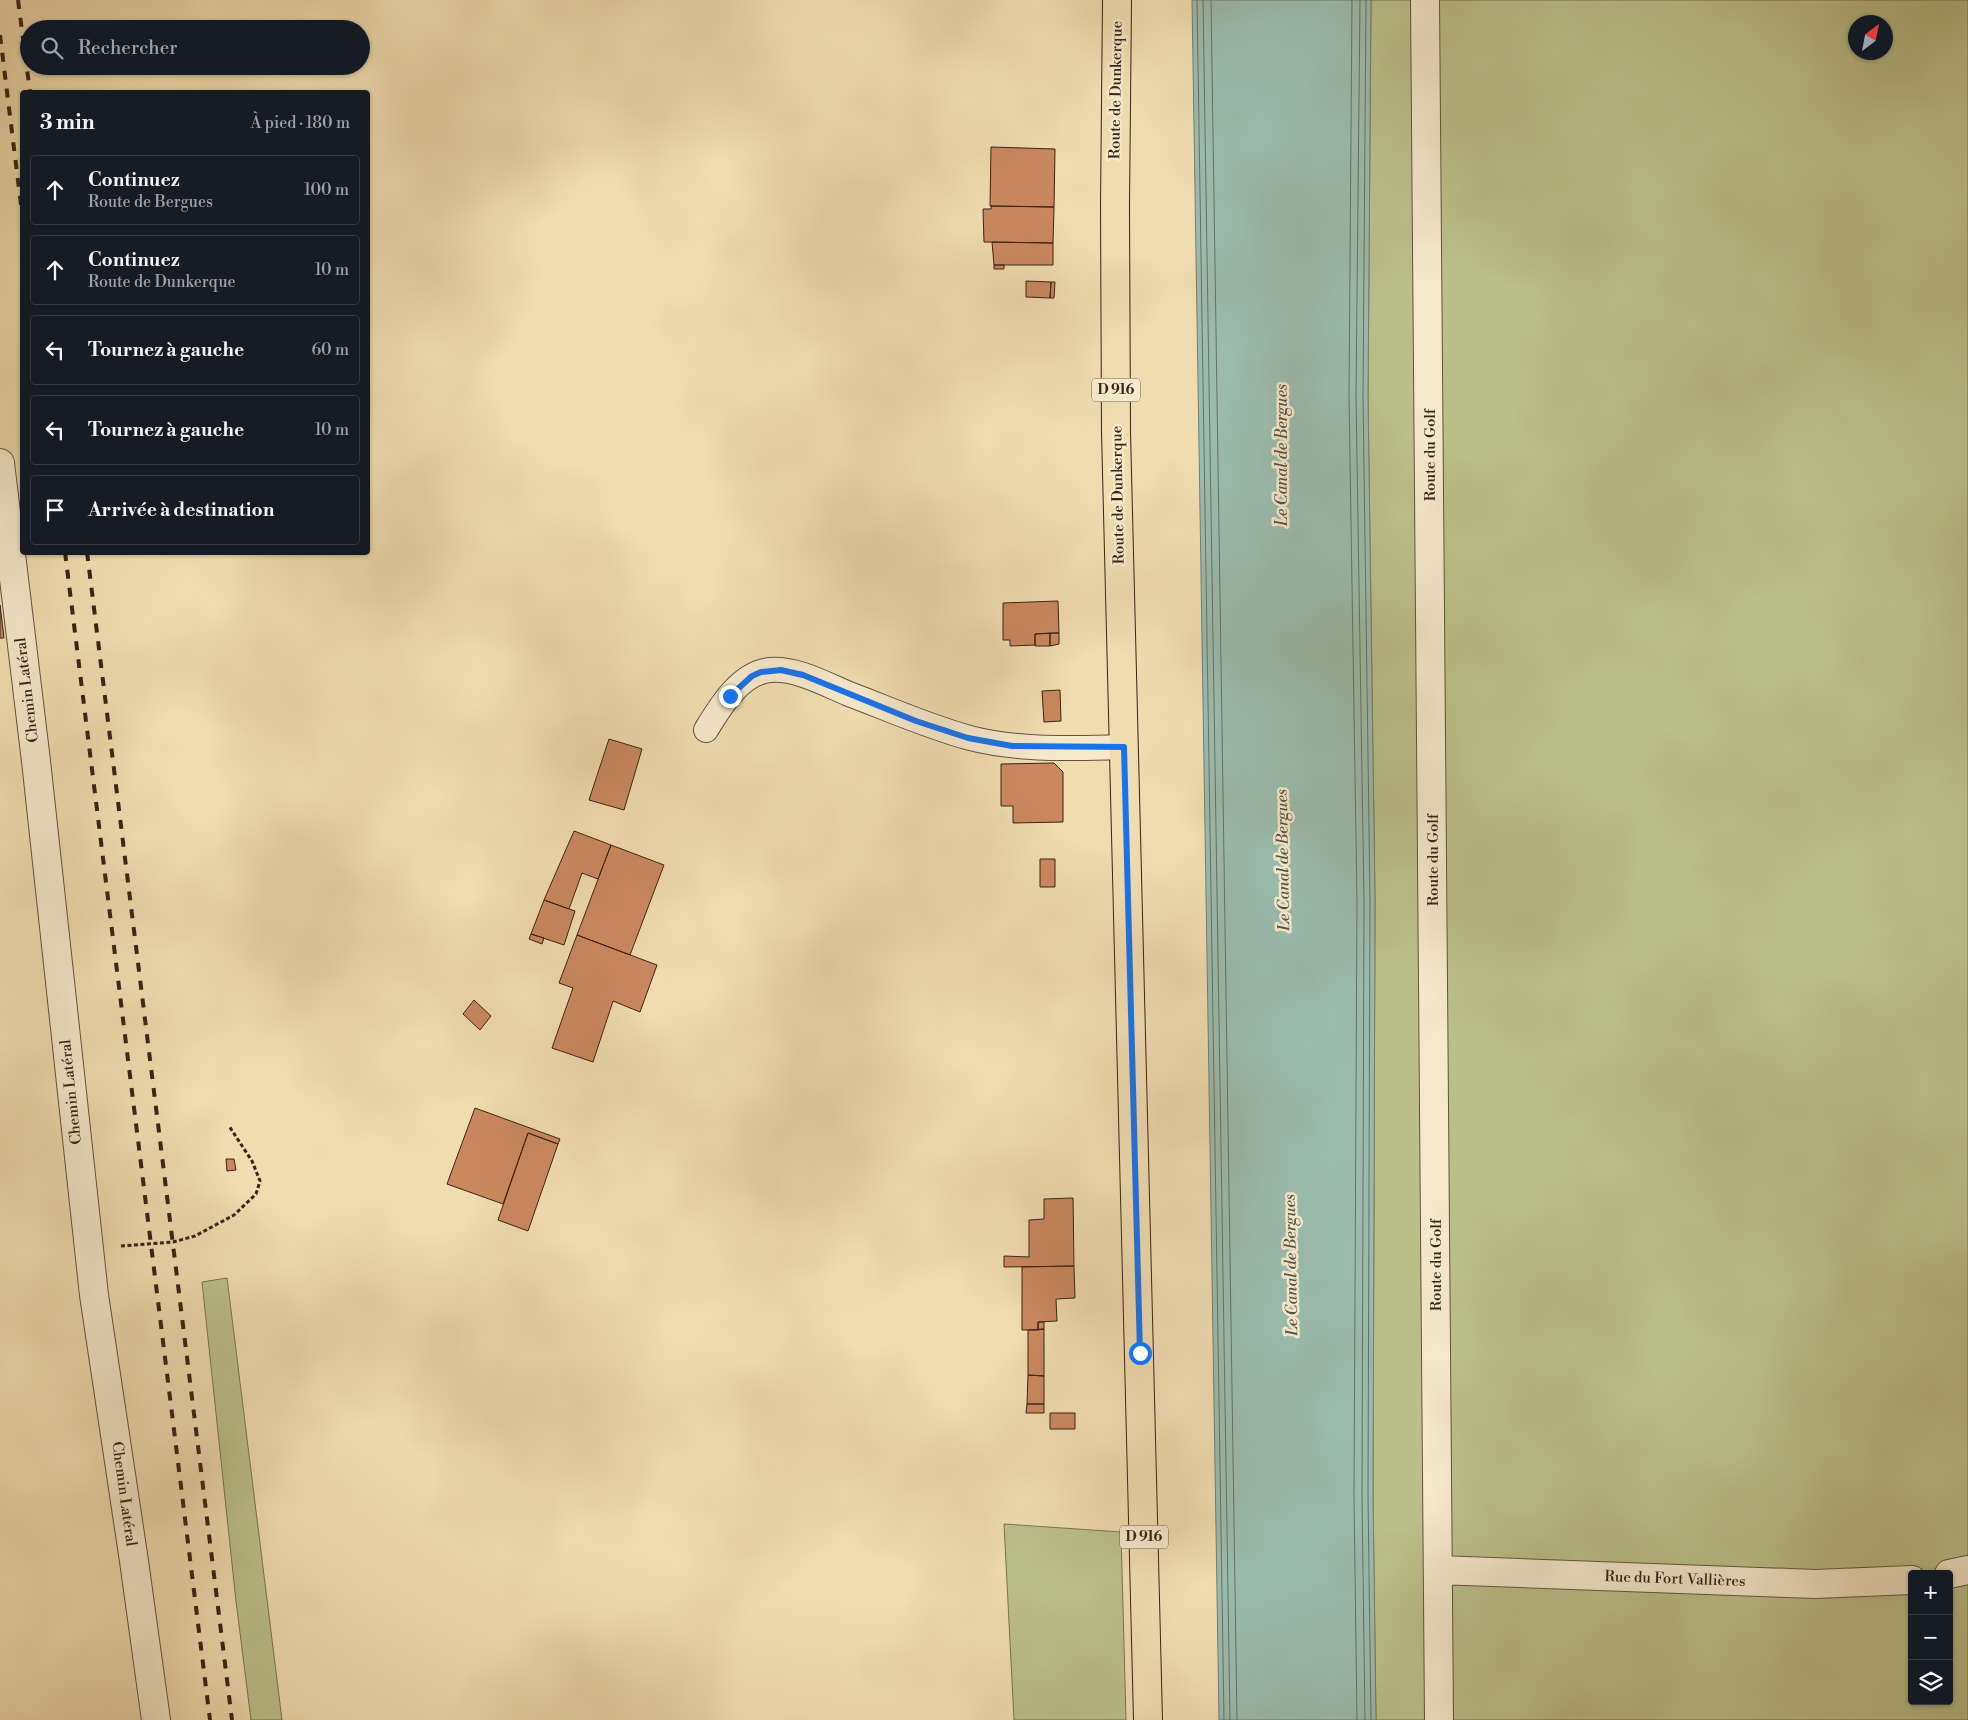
<!DOCTYPE html>
<html lang="fr">
<head>
<meta charset="utf-8">
<style>
  :root { --surface:#171b24; --page:#20242c; --text:#f1f3f6; --muted:#9ea1a6; --line:#363941 }
  body { margin:0; font-family:"Libre Bodoni",serif; background:var(--page); color:var(--text) }
  .controls { position:absolute; right:15px; bottom:15px; display:grid; overflow:hidden; border-radius:5px; box-shadow:0 1px 4px #0004 }
  .controls button { width:45px; height:45px; display:grid; place-items:center; padding:0; border:0; border-bottom:1px solid var(--line); background:var(--surface); color:var(--text); font:25px sans-serif }
  .compass { position:absolute; left:1848px; top:15px; width:45px; height:45px; border-radius:50%; background:var(--surface); box-shadow:0 1px 4px #0004; rotate:32deg }
  .stop { position:absolute; width:15px; height:15px; margin:-11px; border:4px solid #1a73e8; border-radius:50%; background:#fff }
  .stop.end { background:#1a73e8; border-color:#fff; box-shadow:0 1px 5px #0008 }
  .list { margin:0; padding:0; list-style:none }
  h2 { display:flex; justify-content:space-between; align-items:center; height:65px; margin:0; padding:0 20px; font-size:21px }
  h2 small { font-size:16px; font-weight:400; color:var(--muted) }
  .list li { display:grid; grid-template-columns:32px 1fr auto; gap:15px; align-items:center; box-sizing:border-box; height:70px; margin:0 10px 10px; padding:0 10px; border:1px solid var(--line); border-radius:5px }
  .list b { display:block; font-size:19px; white-space:nowrap }
  .list p { margin:0; font-size:16px; white-space:nowrap; color:var(--muted) }
  .list em { font-size:16px; font-style:normal; color:var(--muted) }
  .icon { flex:none; width:28px; height:28px; fill:none; stroke:currentColor; stroke-width:2; stroke-linecap:round; stroke-linejoin:round }
  .map { position:relative; flex:none; width:1968px; height:1720px; overflow:hidden }
  .search { position:absolute; background:var(--surface); box-shadow:0 1px 4px #0004; left:20px; top:20px; width:350px; height:55px; display:flex; align-items:center; gap:12px; box-sizing:border-box; padding:0 18px; border-radius:28px; color:var(--muted); font-size:19px }
  .panel { position:absolute; background:var(--surface); box-shadow:0 1px 4px #0004; left:20px; top:90px; width:350px; height:465px; border-radius:5px }
  .map>svg:first-child { display:block }
</style>
</head>
<body>
<div class="map">
<svg width="1968" height="1720" viewBox="0 0 1968 1720">
  <rect width="100%" height="100%" fill="#f0dcaf"/>
  <filter id="stains"><feTurbulence type="fractalNoise" baseFrequency=".004" numOctaves="4"/><feColorMatrix values="0 0 0 0 .2 0 0 0 0 .09 0 0 0 0 .02 0 0 0 .5 -.17"/></filter>
  <radialGradient id="worn" r=".72"><stop offset=".6" stop-color="#630" stop-opacity="0"/><stop offset="1" stop-color="#630" stop-opacity=".3"/></radialGradient>
  <path fill="#bbc08a" stroke="#7a7251" fill-rule="evenodd" d="M1371,0H1968V1720H1376L1373,1495L1375,900L1368,396ZM1856,22H1886V52H1856ZM1912,1574H1949V1701H1912Z
    M227,1278L282,1720H251L236,1601L202,1282Z
    M1004,1524L1121,1532L1126,1720H1014Z"/>
  <path fill="#9abbad" stroke="#737e71" d="M1192,0H1371L1368,396L1375,900L1373,1495L1376,1720H1219Z"/>
  <g fill="none" stroke-linecap="round" stroke-linejoin="round">
    <path stroke="#696f62" stroke-width="1" d="M1197,0L1224,1720
      M1203,0L1230,1720
      M1211,0L1237,1720
      M1352,0L1349,396L1357,900L1354,1495L1357,1720
      M1360,0L1356,396L1364,900L1362,1495L1365,1720
      M1366,0L1363,396L1370,900L1368,1495L1371,1720"/>
  </g>
  <path fill="#cb885f" stroke="#382318" d="M991,147L1055,149L1054,207L990,206Z
    M991,206L1054,207L1053,243L984,242L983,209H991Z
    M992,242L1053,243V265H994Z
    M994,265H1004V269H994Z
    M1026,281L1051,282L1050,298L1026,297Z
    M1051,282H1055L1054,298H1050Z
    M1058,601L1059,633L1035,634V645L1010,646V640H1003V603Z
    M0,605L4,638H0Z
    M1050,633H1059V644L1050,646Z
    M1050,633V646H1035V634Z
    M1060,690L1061,721L1044,722L1042,691Z
    M609,739L642,749L624,810L589,800Z
    M1054,763L1063,772V822L1013,823V806H1001V764Z
    M574,831L611,845L598,879L582,873L569,909L544,900Z
    M611,845L664,865L630,955L577,935Z
    M1040,859H1055V887H1040Z
    M544,900L575,911L564,945L531,934Z
    M531,934L544,938L542,944L529,939Z
    M577,935L657,965L640,1012L613,1001L593,1062L552,1048L573,988L559,983Z
    M474,1000L491,1016L480,1030L463,1014Z
    M475,1108L560,1139L558,1144L528,1133L503,1204L447,1184Z
    M528,1133L558,1144L528,1231L498,1220Z
    M226,1159H234L236,1170L227,1171Z
    M1073,1198L1074,1266L1004,1267V1256L1029,1257V1220L1044,1219V1199Z
    M1074,1266L1075,1298L1056,1299L1057,1321L1038,1322V1330H1022V1267Z
    M1038,1322H1044V1329L1038,1330Z
    M1044,1329V1376L1028,1375V1330Z
    M1028,1375L1044,1376V1404H1027Z
    M1027,1404H1044V1413H1026Z
    M1050,1413H1075V1429H1050Z"/>
  <g fill="none" stroke-linecap="round" stroke-linejoin="round">
    <defs>
      <path id="service" d="M706,730C720,707 740,673 770,670C797,668 825,684 849,694C889,709 929,727 970,738C1020,751 1073,748 1125,747"/>
      <path id="minor" d="M1425,0L1439,1720
        M0,463L36,761L94,1295L134,1561L156,1720
        M1438,1570L1815,1584L1912,1580
        M1949,1574L1968,1570"/>
      <path id="primary" d="M1117,0L1115,205L1116,432L1148,1720"/>
    </defs>
    <use href="#service" stroke="#66513e" stroke-width="26"/>
    <use href="#minor" stroke="#66513e" stroke-width="30"/>
    <use href="#primary" stroke="#382318" stroke-width="30"/>
    <path stroke="#382318" stroke-width="3" stroke-dasharray="4 2.5" stroke-linecap="butt" d="M121,1246L173,1242L195,1236L234,1215L256,1194L260,1181L252,1161L229,1126"/>
    <use href="#service" stroke="#f5e8cb" stroke-width="24"/>
    <use href="#minor" stroke="#f5e8cb" stroke-width="28"/>
    <use href="#primary" stroke="#f0dcaf" stroke-width="28"/>
    <path stroke="#382318" stroke-width="4" stroke-dasharray="9 9" stroke-linecap="butt" d="M18,0L30,92
      M0,35L22,213
      M65,552L210,1720
      M87,552L232,1720"/>
  </g>
  <g fill="none" stroke-linecap="round" stroke-linejoin="round">
    <path stroke="#1a73e8" stroke-width="6" d="M730,696L752,676L761,672L781,670L803,675L916,721L968,738L1012,746L1124,747L1140,1353"/>
  </g>
  <g text-anchor="middle" dominant-baseline="central" stroke-width="5" stroke-linejoin="round" paint-order="stroke">
    <g fill="#f5e8cb" stroke="#715e4e" stroke-width="1">
      <rect x="1092" y="378.5" width="48" height="23" rx="4"/>
      <rect x="1120" y="1525.5" width="48" height="23" rx="4"/>
    </g>
    <g font-size="14" font-weight="bold" fill="#382318">
      <text x="1116" y="390">D 916</text>
      <text x="1144" y="1537">D 916</text>
    </g>
    <g font-size="15" fill="#382318" stroke="#f5e8cb">
      <text transform="translate(1116 90) rotate(-89)">Route de Dunkerque</text>
      <text transform="translate(1430 455) rotate(-90)">Route du Golf</text>
      <text transform="translate(1118 495) rotate(-91)">Route de Dunkerque</text>
      <text transform="translate(27 690) rotate(-97)">Chemin Latéral</text>
      <text transform="translate(1433 860) rotate(-90)">Route du Golf</text>
      <text transform="translate(71 1092) rotate(-96)">Chemin Latéral</text>
      <text transform="translate(1436 1265) rotate(-90)">Route du Golf</text>
      <text transform="translate(124 1494) rotate(82)">Chemin Latéral</text>
      <text transform="translate(1675 1579) rotate(2)">Rue du Fort Vallières</text>
    </g>
    <g font-size="16" font-style="italic" fill="#555145" stroke="#f5e8cb">
      <text transform="translate(1282 455) rotate(-90)">Le Canal de Bergues</text>
      <text transform="translate(1283 860) rotate(-91)">Le Canal de Bergues</text>
      <text transform="translate(1291 1265) rotate(-91)">Le Canal de Bergues</text>
    </g>
  </g>
  <rect width="100%" height="100%" filter="url(#stains)"/>
  <rect width="100%" height="100%" fill="url(#worn)"/>
</svg>
<div class="controls">
<button>+</button>
<button>−</button>
<button><svg class="icon" aria-label="layers" viewBox="0 0 24 24"><path d="M12 4l9 5-9 5-9-5zM3 14l9 5 9-5"/></svg></button>
</div>
<svg class="compass" viewBox="-18 -18 36 36"><path d="M0-13l5 13h-10z" fill="#e53935"/><path d="M0 13l5-13h-10z" fill="#9ea1a6"/></svg>
<div class="stop" style="left:1140px;top:1353px"></div>
<div class="stop end" style="left:730px;top:696px"></div>
<div class="search"><svg class="icon" aria-label="search" viewBox="0 0 24 24"><circle cx="10" cy="10" r="6"/><path d="M15 15l6 6"/></svg>Rechercher</div>
<section class="panel">
<h2>3 min<small>À pied · 180 m</small></h2>
<ul class="list">
<li><svg class="icon" aria-label="ahead" viewBox="0 0 24 24"><path d="M12 20V5M6 11l6-6 6 6"/></svg><div><b>Continuez</b><p>Route de Bergues</p></div><em>100 m</em></li>
<li><svg class="icon" aria-label="ahead" viewBox="0 0 24 24"><path d="M12 20V5M6 11l6-6 6 6"/></svg><div><b>Continuez</b><p>Route de Dunkerque</p></div><em>10 m</em></li>
<li><svg class="icon" aria-label="left" viewBox="0 0 24 24"><path d="M17 20v-9H6M10 6l-5 5 5 5"/></svg><div><b>Tournez à gauche</b></div><em>60 m</em></li>
<li><svg class="icon" aria-label="left" viewBox="0 0 24 24"><path d="M17 20v-9H6M10 6l-5 5 5 5"/></svg><div><b>Tournez à gauche</b></div><em>10 m</em></li>
<li><svg class="icon" aria-label="arrive" viewBox="0 0 24 24"><path d="M6 21V4h12l-3 4 3 4H6"/></svg><div><b>Arrivée à destination</b></div></li>
</ul>
</section>
</div>
</body>
</html>
